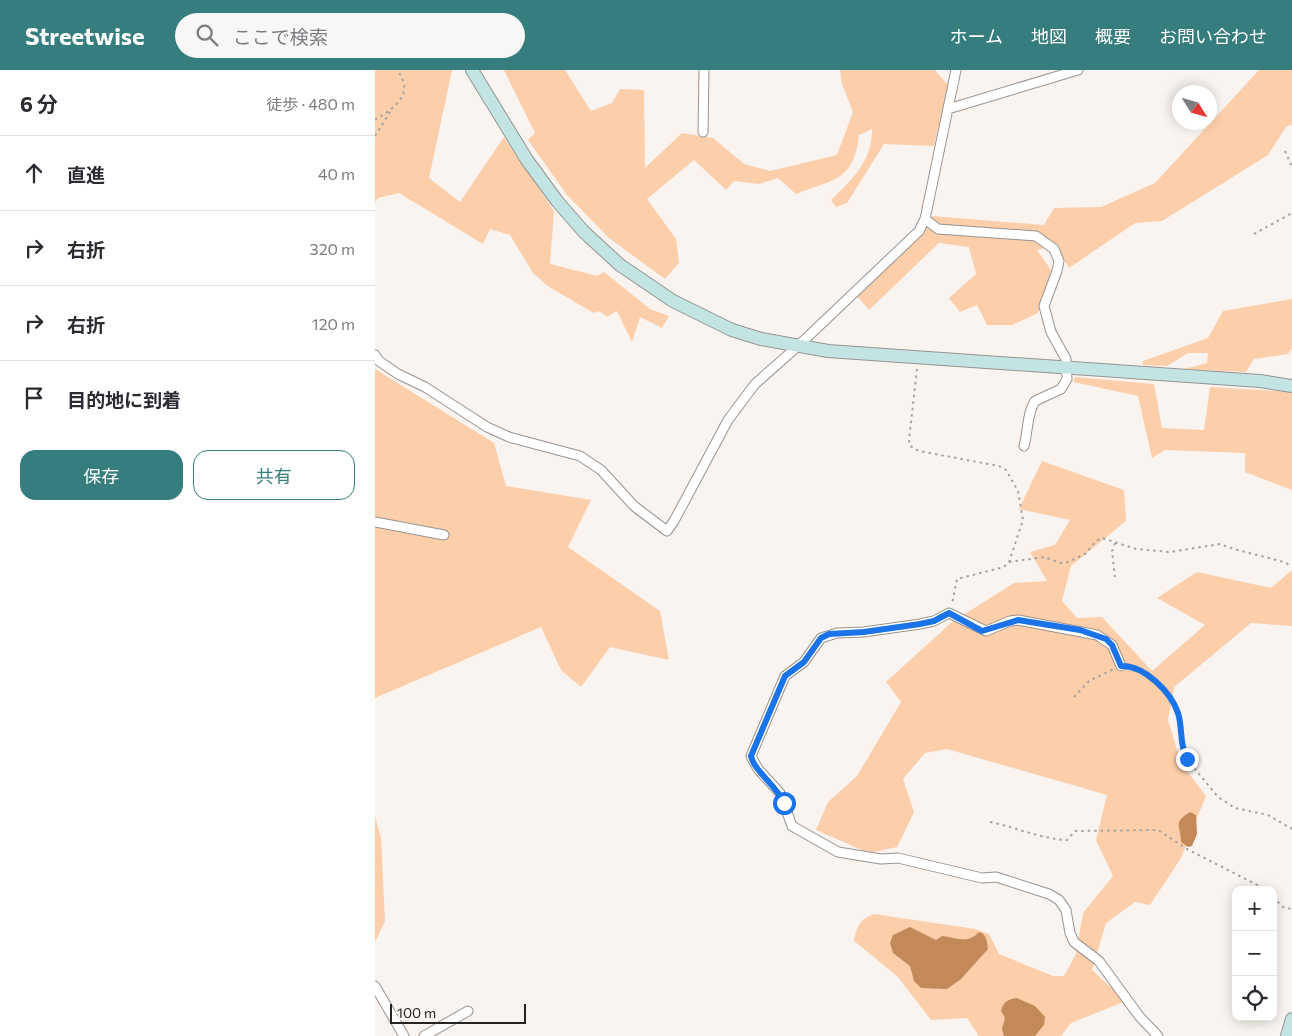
<!DOCTYPE html>
<html lang="ja">
<head>
<meta charset="utf-8">
<style>
  :root { --surface:#fff; --page:#f7f7f7; --text:#2b2b33; --muted:#7c7c81; --line:#e1e1e2; --accent:#367e7d }
  body { margin:0; font-family:Commissioner,"Noto Sans JP",sans-serif; background:var(--page); color:var(--text) }
  .controls { position:absolute; right:15px; bottom:15px; display:grid; overflow:hidden; border-radius:10px; box-shadow:0 2px 12px #0003 }
  .controls button { width:45px; height:45px; display:grid; place-items:center; padding:0; border:0; border-bottom:1px solid var(--line); background:var(--surface); color:var(--text); font:25px sans-serif }
  .compass { position:absolute; left:797px; top:15px; width:45px; height:45px; border-radius:50%; background:var(--surface); box-shadow:0 2px 12px #0003; rotate:127deg }
  .scale { position:absolute; left:15px; bottom:12px; width:136px; box-sizing:border-box; padding-left:5px; border:2px solid #262423; border-top:0; font-size:14px; line-height:18px; white-space:nowrap; color:#262423; -webkit-text-stroke:4px #f9f4f0; paint-order:stroke }
  .stop { position:absolute; width:15px; height:15px; margin:-11px; border:4px solid #1a73e8; border-radius:50%; background:#fff }
  .stop.end { background:#1a73e8; border-color:#fff; box-shadow:0 1px 5px #0008 }
  .list { margin:0; padding:0; list-style:none }
  h2 { display:flex; justify-content:space-between; align-items:center; height:65px; margin:0; padding:0 20px; font-size:21px }
  h2 small { font-size:16px; font-weight:400; color:var(--muted) }
  .list li { display:grid; grid-template-columns:32px 1fr auto; gap:15px; align-items:center; box-sizing:border-box; height:75px; padding:0 20px; border-top:1px solid var(--line) }
  .list b { display:block; font-size:19px; white-space:nowrap }
  .list em { font-size:16px; font-style:normal; color:var(--muted) }
  .actions { display:flex; gap:10px; padding:15px 20px }
  .actions a { flex:1; padding:11px 0; border:1px solid var(--accent); border-radius:15px; text-align:center; font-size:18px; color:var(--accent) }
  .actions .main { background:var(--accent); color:#fff }
  .icon { flex:none; width:28px; height:28px; fill:none; stroke:currentColor; stroke-width:2; stroke-linecap:round; stroke-linejoin:round }
  .map { position:relative; flex:none; width:917px; height:966px; overflow:hidden }
  header { display:flex; align-items:center; gap:30px; box-sizing:border-box; height:70px; padding:0 25px; background:var(--accent); color:#fff }
  header strong { font-size:24px }
  nav { display:flex; gap:28px; margin-inline-start:auto; font-size:18px }
  .search { width:350px; height:45px; background:var(--page); display:flex; align-items:center; gap:12px; box-sizing:border-box; padding:0 18px; border-radius:28px; color:var(--muted); font-size:19px }
  main { display:flex }
  aside { flex:1; background:var(--surface) }
  .map>svg:first-child { display:block }
</style>
</head>
<body>
<header>
<strong>Streetwise</strong>
<div class="search"><svg class="icon" aria-label="search" viewBox="0 0 24 24"><circle cx="10" cy="10" r="6"/><path d="M15 15l6 6"/></svg>ここで検索</div>
<nav><a>ホーム</a><a>地図</a><a>概要</a><a>お問い合わせ</a></nav>
</header>
<main>
<aside>
<h2>6 分<small>徒歩 · 480 m</small></h2>
<ul class="list">
<li><svg class="icon" aria-label="ahead" viewBox="0 0 24 24"><path d="M12 20V5M6 11l6-6 6 6"/></svg><div><b>直進</b></div><em>40 m</em></li>
<li><svg class="icon" aria-label="right" viewBox="0 0 24 24"><path d="M7 20v-9h11M14 6l5 5-5 5"/></svg><div><b>右折</b></div><em>320 m</em></li>
<li><svg class="icon" aria-label="right" viewBox="0 0 24 24"><path d="M7 20v-9h11M14 6l5 5-5 5"/></svg><div><b>右折</b></div><em>120 m</em></li>
<li><svg class="icon" aria-label="arrive" viewBox="0 0 24 24"><path d="M6 21V4h12l-3 4 3 4H6"/></svg><div><b>目的地に到着</b></div></li>
</ul>
<div class="actions"><a class="main">保存</a><a>共有</a></div>
</aside>
<div class="map">
<svg width="917" height="966" viewBox="0 0 917 966">
  <rect width="100%" height="100%" fill="#f9f4f0"/>
  <path fill="#fcceaa" d="M0,0H77L54,108L85,132L129,67L179,141L175,194L222,206L229,202L275,239L294,246L287,258L265,247L257,272L242,241L232,247L224,241L219,243L174,217L158,203L135,165L115,159L108,174L24,123L3,128L0,133Z
    M129,0H190L216,41L237,33L245,19L269,20L270,98L307,63L338,68L369,94L395,101L462,85L478,42L467,14L465,0H560L573,15L559,76L509,74L472,133L461,137L456,130C477,110 498,90 497,59L484,65C479,111 459,109 421,124L403,108L384,114L359,111L351,120L319,90L272,129L301,169L304,193L290,209L234,168L192,125L153,70L160,63Z
    M884,0H917V54L911,57L893,85L787,151L760,153L694,198L681,175L662,180L676,200L663,243L637,255H612L602,235L585,242L574,228L601,204L594,177L564,173L494,240L481,225L548,164L557,146L669,155L679,138L726,137L780,113Z
    M917,229V278L913,284L879,289L871,302L809,299L832,293L833,283H813L792,296L768,295V291L833,268L848,241Z
    M0,299L119,373L131,416L216,430L193,477L285,541L294,590L235,577L206,617L186,600L166,557L0,628Z
    M700,307L779,314L787,358L829,360L835,317L917,322V420L870,402V383L790,380L777,388L763,326L698,312Z
    M667,391L749,420L751,451L696,496L687,531L702,548L727,547L777,601L830,555L782,528L822,502L896,518L917,500V556L876,553L799,617L793,650L806,693L831,726L806,788L775,835L760,832L731,853L717,900L751,931L696,953L686,966H604L592,948L556,950L523,907L479,871C482,856 485,849 499,844L600,859L614,864L624,884L678,906H689L701,884L708,843L738,806L721,770L732,725L572,679L550,683L528,709L539,742L522,777L494,783L441,760L453,732L482,706L526,632L511,612L577,552L639,513L672,511L655,482L680,475L695,450L644,439Z
    M0,746L6,768L10,851L0,872Z"/>
  <path fill="#c38958" d="M815,742L821,745L822,764L817,776L813,777L806,772C806,756 797,753 815,742Z
    M535,857L561,870L567,866C580,867 592,875 604,862C612,864 612,872 613,879L586,909L572,919L546,918L539,911L535,896L518,883L515,873L518,865Z
    M642,928L660,936L670,947L669,955L660,966H629L627,959L630,948L626,941C628,932 633,929 642,928Z"/>
  <g fill="none" stroke-linecap="round" stroke-linejoin="round">
    <defs>
      <path id="street" d="M573,39L703,0
        M328,62L329,0
        M550,149L563,159L661,166L679,179L684,191L682,201L669,236L676,262L691,289L692,309L686,319L660,331C652,343 653,362 649,376
        M0,285L4,291L23,304L50,317L112,357L134,367L205,386L226,400L259,436L292,461L299,451L353,350L380,314L423,276L544,161L550,149L581,0
        M0,452L69,465
        M746,596L737,575L722,565L643,550L635,551L611,561L574,543L559,551L545,554L489,562L462,563L446,568L429,592L410,606L376,686L383,699L405,723L417,756L463,782L506,789L523,788L607,808L621,807L674,824L684,830L691,840L695,863L699,872L724,891L764,946L783,966
        M0,916L29,966
        M49,966L93,941"/>
      <path id="secondary" d="M97,0L152,90L182,131L209,162L245,195L298,231L357,260L386,269L453,281L885,311L917,316
        M912,966L917,949"/>
    </defs>
    <use href="#street" stroke="#989390" stroke-width="11"/>
    <use href="#secondary" stroke="#989390" stroke-width="14"/>
    <path stroke="#a7a3a0" stroke-width="2" stroke-dasharray="2.5 4" stroke-linecap="butt" d="M0,50C19,38 41,24 22,0
      M0,66L17,39
      M910,81L917,97
      M879,164L917,143
      M542,299L534,370L535,376L544,381L624,396L631,400L643,421L648,450L634,492L629,497L582,509L577,534
      M740,473L737,481L740,507
      M634,492L669,487L686,493L693,492L710,484L721,471L727,468L761,479L795,482L845,474L859,479L909,492L917,496
      M753,596L769,602L794,626L803,645L807,680L812,689L843,727L860,738L893,745L917,759
      M699,627L714,611L739,599
      M615,752C641,757 665,769 692,770L700,761L783,760L812,779L892,820
      M898,827L908,837L917,839"/>
    <use href="#street" stroke="#fff" stroke-width="9"/>
    <use href="#secondary" stroke="#c2e5e4" stroke-width="12"/>
  </g>
  <g fill="none" stroke-linecap="round" stroke-linejoin="round">
    <path stroke="#1a73e8" stroke-width="6" d="M409,733C401,715 379,701 376,686L410,606L429,592L446,568L454,564L489,562L545,554L559,551L574,543L607,561L643,550L705,560L731,569L737,575L746,596C769,595 796,622 803,643C808,659 804,674 812,689"/>
  </g>
</svg>
<div class="controls">
<button>+</button>
<button>−</button>
<button><svg class="icon" aria-label="locate" viewBox="0 0 24 24"><circle cx="12" cy="12" r="6"/><path d="M12 2v4M12 18v4M2 12h4M18 12h4"/></svg></button>
</div>
<svg class="compass" viewBox="-18 -18 36 36"><path d="M0-13l5 13h-10z" fill="#e53935"/><path d="M0 13l5-13h-10z" fill="#7c7c81"/></svg>
<div class="scale">100 m</div>
<div class="stop" style="left:409px;top:733px"></div>
<div class="stop end" style="left:812px;top:689px"></div>
</div>
</main>
</body>
</html>
